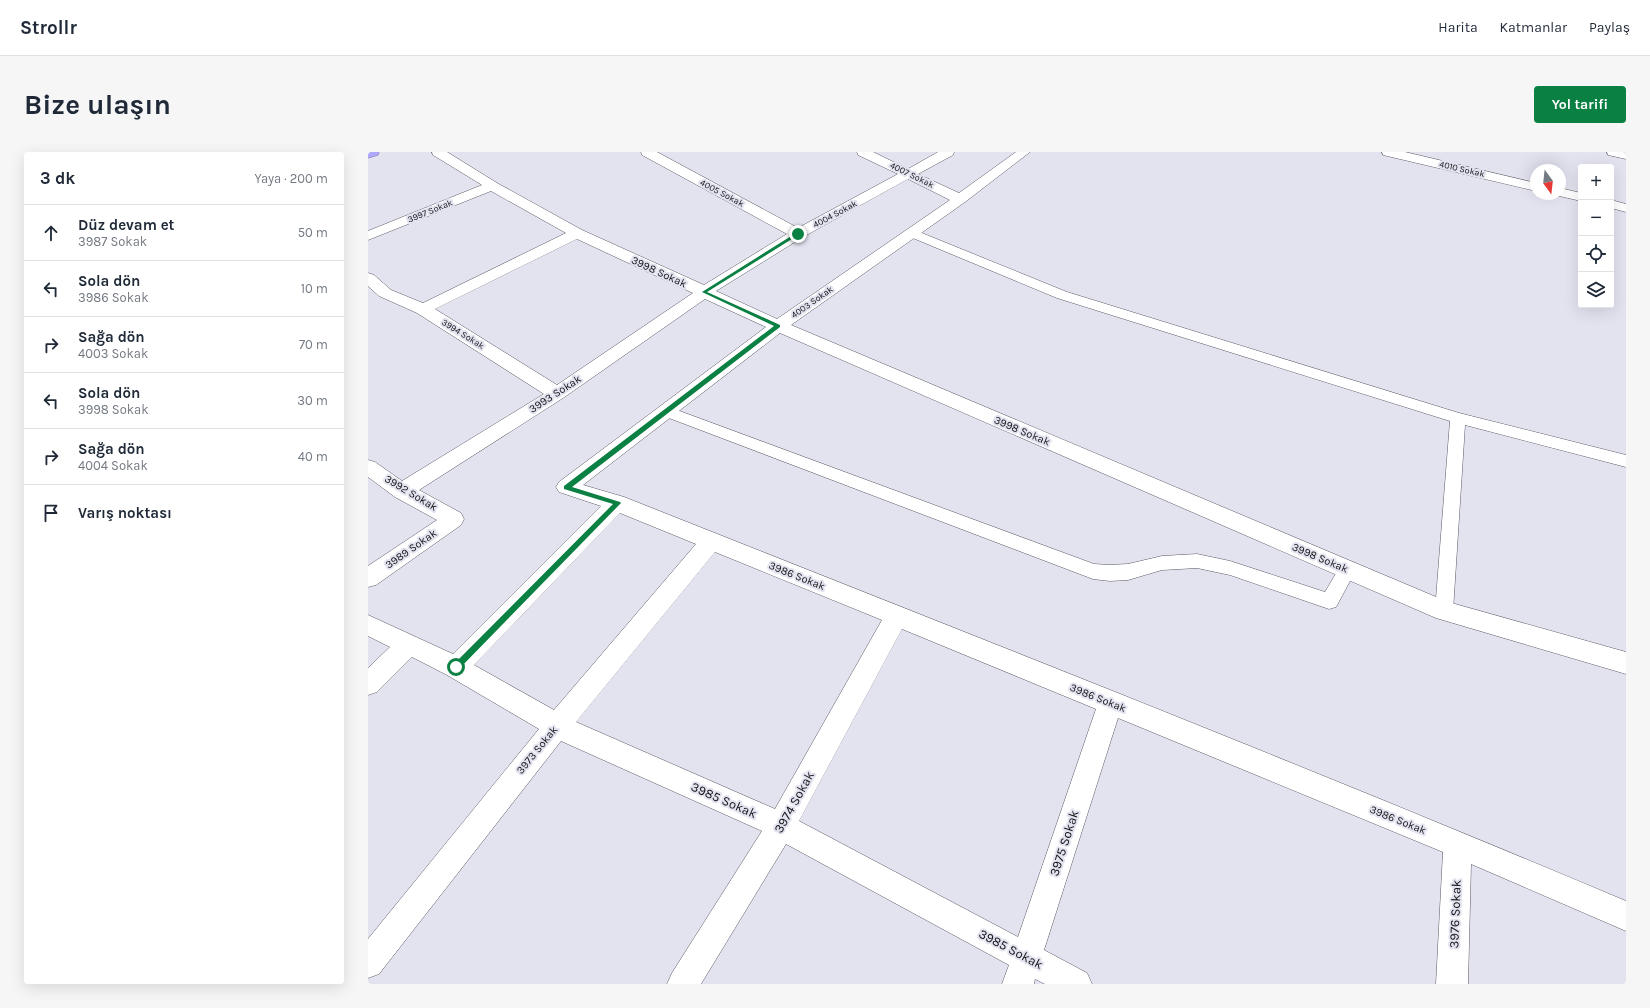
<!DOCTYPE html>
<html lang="tr">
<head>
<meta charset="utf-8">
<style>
  :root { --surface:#fff; --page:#f6f6f7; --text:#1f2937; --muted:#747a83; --line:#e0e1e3; --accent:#0b8043 }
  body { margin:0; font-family:Karla,sans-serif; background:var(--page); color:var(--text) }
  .controls { position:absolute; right:12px; top:12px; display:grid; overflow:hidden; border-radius:4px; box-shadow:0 4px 16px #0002 }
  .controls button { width:36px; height:36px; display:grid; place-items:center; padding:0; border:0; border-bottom:1px solid var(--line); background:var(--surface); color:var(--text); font:20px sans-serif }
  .compass { position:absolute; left:1162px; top:12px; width:36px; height:36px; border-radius:50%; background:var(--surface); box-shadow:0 4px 16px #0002; rotate:165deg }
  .stop { position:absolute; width:12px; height:12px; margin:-9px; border:3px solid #0b8043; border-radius:50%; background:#fff }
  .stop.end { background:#0b8043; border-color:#fff; box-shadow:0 1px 4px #0008 }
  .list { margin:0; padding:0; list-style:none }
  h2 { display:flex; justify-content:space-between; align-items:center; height:52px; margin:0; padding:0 16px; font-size:17px }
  h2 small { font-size:13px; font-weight:400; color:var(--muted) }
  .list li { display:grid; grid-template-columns:26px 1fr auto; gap:12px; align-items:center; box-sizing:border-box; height:56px; padding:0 16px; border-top:1px solid var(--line) }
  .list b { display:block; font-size:15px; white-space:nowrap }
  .list p { margin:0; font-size:13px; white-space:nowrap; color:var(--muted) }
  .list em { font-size:13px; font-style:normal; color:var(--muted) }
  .icon { flex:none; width:22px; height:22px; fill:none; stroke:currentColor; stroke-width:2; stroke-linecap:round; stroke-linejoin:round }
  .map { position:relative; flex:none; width:1258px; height:832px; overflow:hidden; border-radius:4px }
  header { display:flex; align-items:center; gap:24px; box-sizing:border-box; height:56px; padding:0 20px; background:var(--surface); border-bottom:1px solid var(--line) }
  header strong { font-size:19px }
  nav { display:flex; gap:22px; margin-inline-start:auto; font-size:14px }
  .intro { display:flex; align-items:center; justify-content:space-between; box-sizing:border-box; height:96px; padding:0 24px }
  h1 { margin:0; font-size:28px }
  .button { padding:10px 18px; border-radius:4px; background:var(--accent); color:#fff; font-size:14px; font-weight:700 }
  main { display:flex; gap:24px; padding:0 24px }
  aside { flex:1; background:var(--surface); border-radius:4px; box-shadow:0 4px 16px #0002 }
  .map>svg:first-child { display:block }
</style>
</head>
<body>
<header>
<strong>Strollr</strong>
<nav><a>Harita</a><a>Katmanlar</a><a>Paylaş</a></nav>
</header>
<div class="intro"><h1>Bize ulaşın</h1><a class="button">Yol tarifi</a></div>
<main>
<aside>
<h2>3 dk<small>Yaya · 200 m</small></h2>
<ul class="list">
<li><svg class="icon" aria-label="ahead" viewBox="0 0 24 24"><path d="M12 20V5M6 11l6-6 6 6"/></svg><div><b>Düz devam et</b><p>3987 Sokak</p></div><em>50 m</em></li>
<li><svg class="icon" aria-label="left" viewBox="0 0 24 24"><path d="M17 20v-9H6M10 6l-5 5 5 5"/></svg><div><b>Sola dön</b><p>3986 Sokak</p></div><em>10 m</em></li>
<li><svg class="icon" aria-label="right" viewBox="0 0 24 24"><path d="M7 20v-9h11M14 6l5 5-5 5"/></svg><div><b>Sağa dön</b><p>4003 Sokak</p></div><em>70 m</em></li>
<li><svg class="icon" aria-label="left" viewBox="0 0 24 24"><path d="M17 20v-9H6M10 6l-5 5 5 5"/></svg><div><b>Sola dön</b><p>3998 Sokak</p></div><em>30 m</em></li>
<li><svg class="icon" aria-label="right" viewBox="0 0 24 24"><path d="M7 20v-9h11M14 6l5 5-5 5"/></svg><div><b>Sağa dön</b><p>4004 Sokak</p></div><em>40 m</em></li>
<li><svg class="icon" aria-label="arrive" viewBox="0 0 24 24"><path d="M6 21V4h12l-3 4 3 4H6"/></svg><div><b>Varış noktası</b></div></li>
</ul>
</aside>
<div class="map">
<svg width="1258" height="832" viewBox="0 0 1258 832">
  <rect width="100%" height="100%" fill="#e3e3f0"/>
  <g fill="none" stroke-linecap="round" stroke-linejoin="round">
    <defs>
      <path id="lane" d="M544,77L699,140L1091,261L1258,303V315L1097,273L1085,459L1083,465L1076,467L1069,465L1067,459L1082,269L689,146L540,84L538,81L540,78Z
        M298,254L726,412L742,413L760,412L794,404L829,402L862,409L957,440L973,413L979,411L985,413L988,418L968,455L961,457L862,423L829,416L794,418L760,428L742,429L725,427L293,263L290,259L293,255Z"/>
      <path id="street" d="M64,0H79L129,31L214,78L336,133L419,82L274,3L273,0H289L430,76L530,22L490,3L489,0H505L540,17L570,0H586L585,3L550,22L591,41L648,0H662L597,50L423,173L1080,450L1258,500V522L1068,466L412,181L215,333L256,345C591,478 926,609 1258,749V779L1103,712L1100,832H1068L1075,700L750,566L676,798L719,821L724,832H677L667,827L666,832H634L641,813L418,692L333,832H299L304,821L394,679L193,589L11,822L0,826V787L171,577L79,523L44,505L9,540L0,543V516L22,495L0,484V463L85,502L233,354L191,340L188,335L191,330L398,175L337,147L195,246L51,338L93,361L96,367L93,373L8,433L0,435V414L69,368L27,345L0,325V308L7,310L34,329L176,242L49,161L11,144L0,134V121L6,123L23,138L55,151L198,81L123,39L0,88V79L114,33L65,3ZM540,27L582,48L409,167L348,139L435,85ZM209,87L325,141L189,233L67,157ZM252,361L328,392L186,558L106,513ZM347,400L514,468L407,657L208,570ZM534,477L728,557L650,785L431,669Z
        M1014,0H1037L1168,31V39L1015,3Z
        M1239,0H1258V7L1240,3Z
        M1192,36L1213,41V49L1187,43L1192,42Z
        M1243,48L1258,52V60L1243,56Z"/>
      <path id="highway" d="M0,0H11L10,3L0,6Z"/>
    </defs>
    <use href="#lane" stroke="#5a5a65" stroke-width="1"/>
    <use href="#street" stroke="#5a5a65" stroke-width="1"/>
    <use href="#highway" stroke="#7873ad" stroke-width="1"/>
    <use href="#lane" fill="#fff" fill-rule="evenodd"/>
    <use href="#street" fill="#fff" fill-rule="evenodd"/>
    <use href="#highway" fill="#afa7fe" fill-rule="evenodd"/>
  </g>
  <path fill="#0b8043" d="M428,81L432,82L339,140L412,173V175L204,335L252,350L253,351L91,517H85V513L245,352L196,337V334L406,174L334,140Z"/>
  <g text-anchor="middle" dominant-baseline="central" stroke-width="4" stroke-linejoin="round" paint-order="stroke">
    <g font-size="9" fill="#131317" stroke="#e3e3f0">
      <text transform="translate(1094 17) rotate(13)">4010 Sokak</text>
      <text transform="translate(544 23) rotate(26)">4007 Sokak</text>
      <text transform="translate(354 41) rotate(28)">4005 Sokak</text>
      <text transform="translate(62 59) rotate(-22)">3997 Sokak</text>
      <text transform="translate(467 62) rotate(-28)">4004 Sokak</text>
      <text transform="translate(444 150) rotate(-35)">4003 Sokak</text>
      <text transform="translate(95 182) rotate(32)">3994 Sokak</text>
    </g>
    <g font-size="11" fill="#131317" stroke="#e3e3f0">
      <text transform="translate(291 120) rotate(25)">3998 Sokak</text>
      <text transform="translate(187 242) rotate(-33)">3993 Sokak</text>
      <text transform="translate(654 279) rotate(23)">3998 Sokak</text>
      <text transform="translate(43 341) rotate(31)">3992 Sokak</text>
      <text transform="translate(43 397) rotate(-35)">3989 Sokak</text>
      <text transform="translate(952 406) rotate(23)">3998 Sokak</text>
      <text transform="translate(429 424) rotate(22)">3986 Sokak</text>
      <text transform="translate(730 546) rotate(22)">3986 Sokak</text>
      <text transform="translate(169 598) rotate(-51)">3973 Sokak</text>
      <text transform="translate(1030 668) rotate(22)">3986 Sokak</text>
    </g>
    <g font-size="13" fill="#131317" stroke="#e3e3f0">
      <text transform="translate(356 648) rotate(24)">3985 Sokak</text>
      <text transform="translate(426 650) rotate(-61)">3974 Sokak</text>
      <text transform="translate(696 691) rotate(-72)">3975 Sokak</text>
      <text transform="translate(1087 762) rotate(-88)">3976 Sokak</text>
      <text transform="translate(643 797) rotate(28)">3985 Sokak</text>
    </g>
  </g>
</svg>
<div class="controls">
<button>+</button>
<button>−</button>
<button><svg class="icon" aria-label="locate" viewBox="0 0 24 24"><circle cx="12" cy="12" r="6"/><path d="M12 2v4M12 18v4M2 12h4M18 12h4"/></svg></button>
<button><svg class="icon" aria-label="layers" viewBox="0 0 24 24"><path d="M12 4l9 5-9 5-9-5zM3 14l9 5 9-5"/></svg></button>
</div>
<svg class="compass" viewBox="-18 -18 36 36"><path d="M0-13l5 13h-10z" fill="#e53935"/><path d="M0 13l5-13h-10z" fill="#747a83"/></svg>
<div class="stop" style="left:88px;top:515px"></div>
<div class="stop end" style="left:430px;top:82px"></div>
</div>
</main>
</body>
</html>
